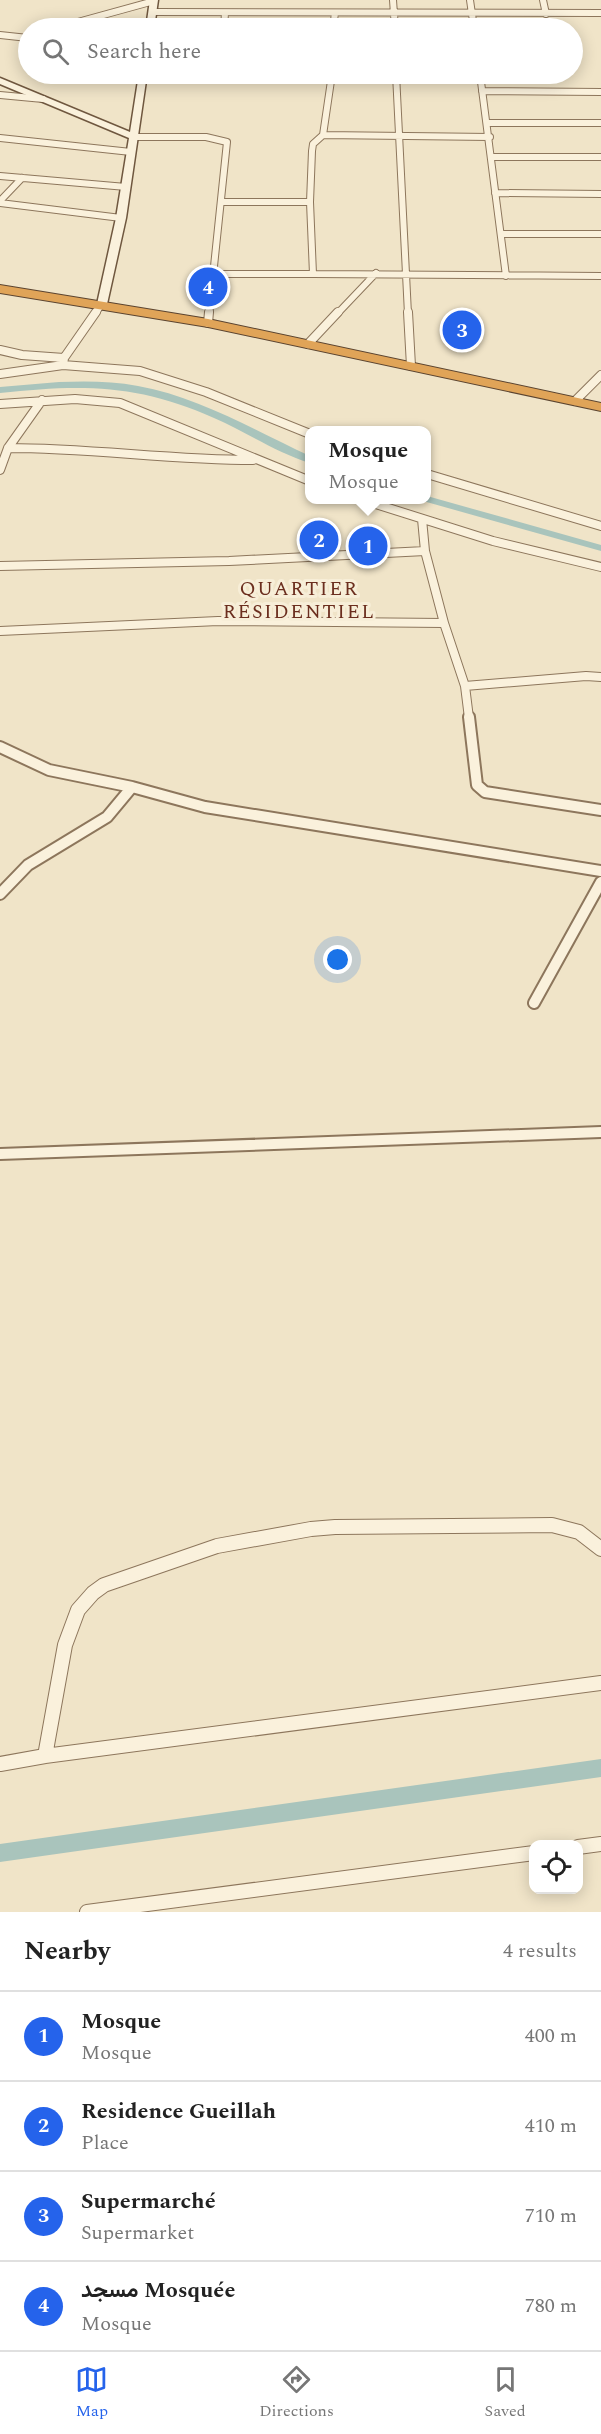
<!DOCTYPE html>
<html lang="en">
<head>
<meta charset="utf-8">
<style>
  :root { --surface:#fff; --page:#f6f6f6; --text:#222; --muted:#767676; --line:#e0e0e0; --accent:#2563eb }
  body { margin:0; font-family:Spectral,Vazirmatn,serif; background:var(--page); color:var(--text) }
  .controls { position:absolute; right:18px; bottom:18px; display:grid; overflow:hidden; border-radius:12px; box-shadow:0 3px 15px #0003 }
  .controls button { width:54px; height:54px; display:grid; place-items:center; padding:0; border:0; border-bottom:2px solid var(--line); background:var(--surface); color:var(--text); font:30px sans-serif }
  .you { position:absolute; left:338px; top:960px; width:21px; height:21px; margin:-15px; border:4px solid #fff; border-radius:50%; background:#1a73e8; box-shadow:0 0 0 9px #1a73e833 }
  .badge { display:grid; place-items:center; width:39px; height:39px; border-radius:50%; background:var(--accent); color:#fff; font-size:20px; font-weight:700 }
  .pin { position:absolute; translate:-50% -50%; border:3px solid #fff; box-shadow:0 2px 6px #0006 }
  .popup { position:absolute; left:305px; top:426px; width:126px; height:78px; box-sizing:border-box; display:grid; place-content:center; border-radius:12px; background:var(--surface); filter:drop-shadow(0 2px 4px #0005); font-size:20px; white-space:nowrap; color:var(--muted) }
  .popup b { font-size:22px; color:var(--text) }
  .popup::after { content:''; position:absolute; left:50%; top:100%; margin-left:-12px; border:12px solid transparent; border-top-color:var(--surface) }
  .list { margin:0; padding:0; list-style:none }
  h2 { display:flex; justify-content:space-between; align-items:center; height:78px; margin:0; padding:0 24px; font-size:26px }
  h2 small { font-size:20px; font-weight:400; color:var(--muted) }
  .list li { display:grid; grid-template-columns:39px 1fr auto; gap:18px; align-items:center; box-sizing:border-box; height:90px; padding:0 24px; border-top:2px solid var(--line) }
  .list b { display:block; font-size:22px; white-space:nowrap }
  .list p { margin:0; font-size:20px; white-space:nowrap; color:var(--muted) }
  .list em { font-size:20px; font-style:normal; color:var(--muted) }
  .icon { flex:none; width:33px; height:33px; fill:none; stroke:currentColor; stroke-width:2; stroke-linecap:round; stroke-linejoin:round }
  .map { position:relative; flex:none; width:601px; height:1912px; overflow:hidden }
  .search { position:absolute; background:var(--surface); box-shadow:0 3px 15px #0003; left:18px; right:18px; top:18px; height:66px; display:flex; align-items:center; gap:15px; box-sizing:border-box; padding:0 21px; border-radius:33px; color:var(--muted); font-size:22px }
  .sheet { height:438px; background:var(--surface) }
  nav { display:flex; justify-content:space-around; align-items:center; box-sizing:border-box; height:84px; border-top:2px solid var(--line); background:var(--surface); font-size:16px; color:var(--muted) }
  nav a { display:grid; justify-items:center; gap:3px }
  nav .on { color:var(--accent) }
  .map>svg:first-child { display:block }
</style>
</head>
<body>
<div class="map">
<svg width="601" height="1912" viewBox="0 0 601 1912">
  <rect width="100%" height="100%" fill="#f0e4c8"/>
  <g fill="none" stroke-linecap="round" stroke-linejoin="round">
    <path fill="#a9c4bc" fill-rule="evenodd" d="M59,382C86,381 112,381 138,386C199,397 254,430 310,456V463C277,453 246,432 214,418C139,384 81,384 0,393V387Z
      M427,496L601,545V551L423,501L422,500H427Z
      M601,1759V1777L0,1862V1844Z"/>
    <defs>
      <path id="street-far3" d="M393,0L395,28
        M470,0L474,28
        M543,0L546,14
        M153,12L601,13
        M56,28L154,1
        M224,28L225,13
        M333,28L335,13
        M0,35L28,38
        M332,74L323,135L313,144L312,151L310,202L313,274L601,276
        M396,74L408,314
        M480,74L506,276
        M332,79L481,80
        M482,91L601,92
        M0,95L43,99
        M488,123H601
        M323,135L490,137
        M133,137H206L227,142L209,314
        M0,138L131,152
        M492,157H601
        M0,176L126,187
        M495,193L601,194
        M0,201L22,178
        M221,202H310
        M0,203L121,218
        M502,234H601
        M213,274H313
        M95,314L102,304
        M337,314L376,273"/>
      <path id="street-far2" d="M408,312L411,366
        M208,323L209,312
        M308,344L338,312
        M0,350L22,355L64,358
        M63,365L64,358L96,312
        M0,374L63,365L140,371L206,392L310,434
        M575,401L601,375
        M0,404L75,399L120,403L310,481
        M8,448C90,448 171,460 253,460
        M0,470L8,448L42,400
        M427,474L601,526
        M363,500L493,541L601,567
        M422,519L425,551L444,623
        M0,566L229,561L425,551
        M0,631L218,621L444,623L465,686L469,718
        M465,686L586,676L601,677"/>
      <path id="street-far1" d="M469,717L477,785L485,792L601,810
        M0,747L49,770L132,787L205,807L601,871
        M0,894L28,865L107,817L132,787
        M534,1003L601,882
        M0,1154L601,1132"/>
      <path id="street" d="M45,1756L65,1645L78,1610L93,1593L104,1585L217,1546L311,1529L335,1527L552,1525L579,1532L601,1549
        M0,1764L45,1756L601,1683
        M578,1847L601,1844
        M87,1912L534,1853"/>
      <path id="secondary" d="M150,0H158L154,28H146Z
        M139,74H147L126,218L107,304L102,307L97,304L116,218L129,138L0,84V78L130,132Z"/>
      <path id="highway" d="M0,285L208,319L601,403V411L208,327L0,293Z"/>
    </defs>
    <use href="#street-far3" stroke="#8d765c" stroke-width="8"/>
    <use href="#street-far2" stroke="#8d765c" stroke-width="10"/>
    <use href="#street-far1" stroke="#8d765c" stroke-width="14"/>
    <use href="#street" stroke="#8d765c" stroke-width="16"/>
    <use href="#secondary" stroke="#6f573f" stroke-width="3"/>
    <use href="#highway" stroke="#5b4430" stroke-width="2"/>
    <use href="#street-far3" stroke="#faf1dc" stroke-width="6"/>
    <use href="#street-far2" stroke="#faf1dc" stroke-width="8"/>
    <use href="#street-far1" stroke="#faf1dc" stroke-width="10"/>
    <use href="#street" stroke="#faf1dc" stroke-width="14"/>
    <use href="#secondary" fill="#faf1dc" fill-rule="evenodd"/>
    <use href="#highway" fill="#e0a458" fill-rule="evenodd"/>
  </g>
  <g text-anchor="middle" dominant-baseline="central" stroke-width="6" stroke-linejoin="round" paint-order="stroke">
    <g font-size="20" letter-spacing="1.5" fill="#6b2e1e" stroke="#f7eed8">
      <text x="299" y="589">QUARTIER<tspan x="299" dy="23">RÉSIDENTIEL</tspan></text>
    </g>
  </g>
</svg>
<div class="controls">
<button><svg class="icon" aria-label="locate" viewBox="0 0 24 24"><circle cx="12" cy="12" r="6"/><path d="M12 2v4M12 18v4M2 12h4M18 12h4"/></svg></button>
</div>
<div class="you"></div>
<div class="pin badge" style="left:368px;top:546px">1</div>
<div class="popup"><b>Mosque</b>Mosque</div>
<div class="pin badge" style="left:319px;top:540px">2</div>
<div class="pin badge" style="left:462px;top:330px">3</div>
<div class="pin badge" style="left:208px;top:287px">4</div>
<div class="search"><svg class="icon" aria-label="search" viewBox="0 0 24 24"><circle cx="10" cy="10" r="6"/><path d="M15 15l6 6"/></svg>Search here</div>
</div>
<section class="sheet">
<h2>Nearby<small>4 results</small></h2>
<ul class="list">
<li><span class="badge">1</span><div><b>Mosque</b><p>Mosque</p></div><em>400 m</em></li>
<li><span class="badge">2</span><div><b>Residence Gueillah</b><p>Place</p></div><em>410 m</em></li>
<li><span class="badge">3</span><div><b>Supermarché</b><p>Supermarket</p></div><em>710 m</em></li>
<li><span class="badge">4</span><div><b>مسجد Mosquée</b><p>Mosque</p></div><em>780 m</em></li>
</ul>
</section>
<nav>
<a class="on"><svg class="icon" aria-label="map" viewBox="0 0 24 24"><path d="M3 6l6-2 6 2 6-2v14l-6 2-6-2-6 2zM9 4v14M15 6v14"/></svg>Map</a>
<a><svg class="icon" aria-label="directions" viewBox="0 0 24 24"><path d="M12 3l9 9-9 9-9-9zM9 14v-3h6M13 9l2 2-2 2"/></svg>Directions</a>
<a><svg class="icon" aria-label="saved" viewBox="0 0 24 24"><path d="M7 4h10v16l-5-4-5 4z"/></svg>Saved</a>
</nav>
</body>
</html>
